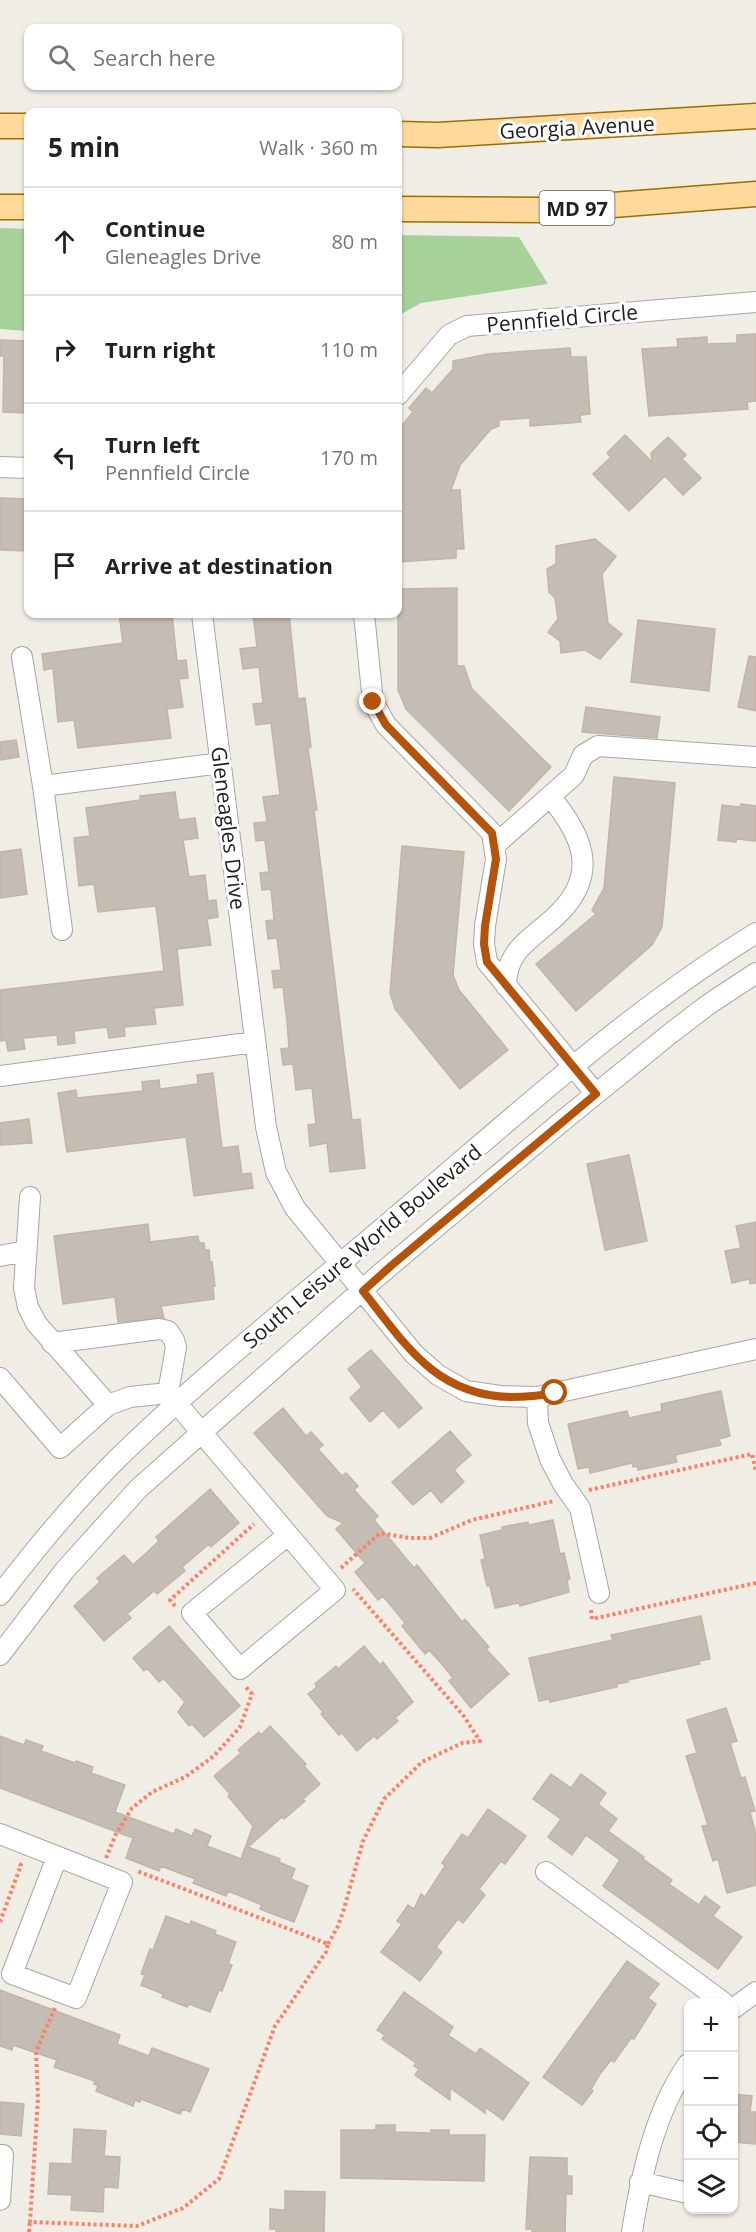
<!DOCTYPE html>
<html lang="en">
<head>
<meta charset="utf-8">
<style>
  :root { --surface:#fff; --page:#f2f2f2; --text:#222; --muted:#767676; --line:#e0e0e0 }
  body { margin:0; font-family:"Open Sans",sans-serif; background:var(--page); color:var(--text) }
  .controls { position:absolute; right:18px; bottom:18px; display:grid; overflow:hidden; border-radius:12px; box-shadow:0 2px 4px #0004 }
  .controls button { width:54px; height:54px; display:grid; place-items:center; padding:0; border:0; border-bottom:2px solid var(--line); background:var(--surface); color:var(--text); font:30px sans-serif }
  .stop { position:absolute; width:18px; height:18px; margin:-14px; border:4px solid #b45309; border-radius:50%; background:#fff }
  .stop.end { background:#b45309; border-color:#fff; box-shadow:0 2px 6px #0008 }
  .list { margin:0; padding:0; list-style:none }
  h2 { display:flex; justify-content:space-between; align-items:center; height:78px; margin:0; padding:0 24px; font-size:26px }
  h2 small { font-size:20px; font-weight:400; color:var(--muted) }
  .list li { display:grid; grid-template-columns:39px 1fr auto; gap:18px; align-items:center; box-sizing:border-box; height:108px; padding:0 24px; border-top:2px solid var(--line) }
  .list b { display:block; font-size:22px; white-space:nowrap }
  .list p { margin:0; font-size:20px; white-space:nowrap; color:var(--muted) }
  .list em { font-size:20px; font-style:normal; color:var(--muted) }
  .icon { flex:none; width:33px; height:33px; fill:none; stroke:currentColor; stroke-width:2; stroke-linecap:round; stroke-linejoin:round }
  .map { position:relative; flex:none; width:756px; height:2232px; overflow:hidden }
  .search { position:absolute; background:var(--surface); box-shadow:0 2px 4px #0004; left:24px; top:24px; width:378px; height:66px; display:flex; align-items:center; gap:15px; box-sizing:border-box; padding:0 21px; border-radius:12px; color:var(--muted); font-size:22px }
  .panel { position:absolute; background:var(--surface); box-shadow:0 2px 4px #0004; left:24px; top:108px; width:378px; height:510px; border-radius:12px }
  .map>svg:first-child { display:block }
</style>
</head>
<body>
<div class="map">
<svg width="756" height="2232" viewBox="0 0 756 2232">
  <rect width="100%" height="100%" fill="#f0ede5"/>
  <path fill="#a6d198" d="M0,228L28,229V331L0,329Z
    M398,235L519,237L548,284L421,303L398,316Z"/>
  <path fill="#c5bcb4" stroke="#c3b4a6" stroke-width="1.5" d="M756,334V401L747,402L748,409L649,416L642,349L678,347L677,339L707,337V344L737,343V335Z
    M0,340L28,341V413L3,412L4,356H0Z
    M570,348L571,357H586L590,414L580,415L581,422L530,426V418L499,420V426L491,429L460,465L451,490H460L464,549H456V558L398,562V430L413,412L409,408L426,388L432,393L453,369V361L488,354Z
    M625,435L652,462L651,453L668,437L686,455L682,459L701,478L683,495L665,476L629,511L593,474L611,457L607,453Z
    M0,498L28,499V551L0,550Z
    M595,539L616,556L602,574L608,623L622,634L600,659L585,650L561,653L560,641L548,632L558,619L555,598L549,592L547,569L556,564V546Z
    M457,588V666H464L472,689L551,767L509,811L406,709L398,690V589Z
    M119,614H172L177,661L186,660L188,678L179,679L183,707L167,709L171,738L78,748L74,720L58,722L53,668L44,670L42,654L123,643Z
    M253,614H289L298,699L305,698L311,747L308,748L317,810H314L352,1120L360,1119L365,1168L330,1172L327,1143L310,1146L308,1125L316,1124L312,1088L296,1090L293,1064L283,1065L281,1049L289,1048L287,1021L283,987L274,988L272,971L281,970L277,938L268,939L266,921L274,920L271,889L262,890L260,873L269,872L265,840L256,841L254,823L267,822L263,797L280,795L271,723L256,725L253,704L263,703L259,667L243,669L240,649L257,647Z
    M638,620L715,629L709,691L631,682Z
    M749,656L756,657V711L738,707Z
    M586,707L660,717L657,738L582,732Z
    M16,740L19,757L0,760V742Z
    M614,777L675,783L662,927L652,945L576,1011L536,964L596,914L592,910L604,888Z
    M175,792L179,820L195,818L198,838L183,840L189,877L205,875L208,901L216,900L218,917L207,919L211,945L177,949L183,1005L154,1008L156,1024L124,1027L125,1036L109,1038L107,1027L74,1031L75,1043L58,1045L57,1035L23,1038L25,1049L8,1051L6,1040L0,1041V990L164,971L156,906L98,912L94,884L79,886L74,838L90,836L86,808L140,800V796Z
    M741,804L756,806V841L737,839L736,842L718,840L722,805L740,807Z
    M402,846L464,852L453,975L459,990L508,1050L460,1089L395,1009L390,993Z
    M21,849L27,894L0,898V852Z
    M213,1073L222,1148L238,1146L242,1174L251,1173L253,1188L194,1196L186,1137L67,1152L58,1093L76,1090L77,1098L143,1091L142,1082L159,1080L160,1089L198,1084L197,1075Z
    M29,1119L32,1143L0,1145V1123Z
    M629,1155L647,1241L605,1250L587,1164Z
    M756,1222V1283L750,1284L749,1279L732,1283L725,1251L741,1248L736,1226Z
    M148,1224L150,1242L198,1236L199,1243H204L205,1250H209L210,1262H212L215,1286H213L214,1299L161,1306L164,1318L118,1322L115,1297L63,1304L54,1236Z
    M371,1350L422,1408L399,1428L383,1410L370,1422L350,1398L362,1387L348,1369Z
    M721,1391L730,1436L719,1439L721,1445L675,1455L677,1462L638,1470L637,1466L633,1467L632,1463L590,1473L589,1467L578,1469L568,1424L627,1411L629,1418L662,1411L661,1404Z
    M283,1408L306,1436L311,1432L323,1445L318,1449L342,1476L346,1473L358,1486L354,1490L378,1516L374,1520L414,1568L417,1565L462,1622L465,1619L489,1647L486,1649L509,1674L471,1708L449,1681L453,1678L441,1663L429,1650L425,1654L402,1626L405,1623L383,1596L378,1600L355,1572L365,1563L336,1529L343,1523L327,1516L254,1433Z
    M450,1431L471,1455L454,1470L464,1482L441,1503L431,1490L413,1505L392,1482Z
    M210,1489L239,1523L211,1547L209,1544L182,1567L185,1571L157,1594L154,1591L127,1614L131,1618L104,1641L74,1606L100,1582L97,1578L124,1555L133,1565L159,1541L156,1537Z
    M553,1520L560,1554L564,1553L570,1579L567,1580L569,1592L520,1606L519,1603L495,1608L490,1586H487L481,1560L485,1559L480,1535L502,1530V1527L528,1522L529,1525Z
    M701,1616L710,1659L699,1661L700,1664L628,1680V1682L617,1684V1687L550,1702L549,1699L539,1701L529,1658L613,1640L611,1635Z
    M169,1626L240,1706L204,1737L192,1724L189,1726L178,1712L185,1702L166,1681L163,1679L159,1682L147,1668L144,1671L133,1658Z
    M364,1646L380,1665L383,1662L413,1702L395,1718L398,1721L377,1739L374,1736L357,1751L342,1733L339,1735L321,1714L323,1712L308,1694L317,1687L315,1684L336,1666L338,1669Z
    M726,1708L737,1741L730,1743L741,1778L745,1777L755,1811L750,1812L756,1834V1885L727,1893L718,1859L713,1861L702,1826L708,1825L686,1756L697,1753L687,1720Z
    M270,1726L306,1764L304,1766L320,1784L303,1799L305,1801L284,1819L282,1817L248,1847L280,1859L279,1862L295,1869L291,1879L308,1886L294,1922L260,1909L262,1905L228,1891L226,1896L193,1883L195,1879L161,1866L159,1871L126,1858L133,1838L0,1788V1736L24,1745L26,1740L43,1746L41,1751L75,1763L76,1761L93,1767L91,1773L125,1785L115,1812L174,1834L176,1829L192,1836L195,1829L211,1836L207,1846L241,1859L253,1826L228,1796L230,1794L214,1776L241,1753L238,1750L259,1732L261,1735Z
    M551,1774L571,1788L581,1774L606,1793L598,1804L617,1819L608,1831L644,1857L643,1859L672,1880L669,1884L699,1905L705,1896L720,1907L713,1916L742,1937L718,1969L603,1886L620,1860L586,1835L572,1855L548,1837L561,1819L533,1799Z
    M488,1809L526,1836L505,1864L501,1861L479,1889L485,1895L463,1923L458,1919L436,1947L442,1952L420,1981L381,1952L402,1924L397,1921L408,1905L414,1909L421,1894L425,1897L445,1866L442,1863L462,1834L468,1838Z
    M166,1916L190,1925L191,1921L216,1931L215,1934L236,1942L228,1964L232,1965L222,1991L219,1990L210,2012L189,2004L187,2007L162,1997L163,1994L141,1985L145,1975L141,1974L150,1949L153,1950Z
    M627,1961L659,1984L648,1998L656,2004L634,2039L631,2038L614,2062L611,2060L600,2074L591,2089L593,2091L582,2105L543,2077Z
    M0,1990L120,2035L117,2044L149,2056L152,2048L209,2069L190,2112L183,2109L180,2114L141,2099L140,2102L135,2100L133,2106L96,2091L98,2086L94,2084L95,2081L54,2067L57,2060L13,2045L12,2050L0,2046Z
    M404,1992L453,2027L448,2035L476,2054L480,2048L529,2083L503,2120L485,2107V2113L450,2088V2100L415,2075L419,2069L414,2066L416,2063L382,2039L385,2035L377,2030Z
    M734,2094L752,2096L750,2112H756V2144L734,2142Z
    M0,2102L24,2104L21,2136L0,2134Z
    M376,2125H395V2132L431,2133V2130H449V2135H485L484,2181L341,2178V2130H376Z
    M74,2129L106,2131L104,2156L120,2157L118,2188L104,2187L103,2212L71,2210L72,2195L48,2194L50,2163L72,2164Z
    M530,2157L567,2158V2176H572V2194H566L565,2232H532V2229H526Z
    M285,2191L325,2192L324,2232H276V2229H270V2209L285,2210Z"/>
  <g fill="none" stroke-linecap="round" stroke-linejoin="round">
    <defs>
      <path id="minor" d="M398,395L449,335L467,326L756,302
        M0,467L28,468
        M202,614L266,1127L276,1172L295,1208L414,1354L438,1375L466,1391L500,1396L537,1397L756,1349
        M364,614L373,702L386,725L492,833L496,859L485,926L484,944L487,962L596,1094
        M22,657L43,786L62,930
        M43,786L221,763
        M495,845L574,775L583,755L598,746L756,757
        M506,986C506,946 537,937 561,911C600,870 580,833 550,796
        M0,1076L255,1042
        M30,1197L24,1288L28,1307L36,1323L108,1405
        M0,1256L26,1251
        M52,1343L159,1329L168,1331L174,1340L176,1347L168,1393C223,1458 279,1524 335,1590L240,1669L192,1613L288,1535
        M0,1378L60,1448L108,1405L130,1397L168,1393
        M537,1397L538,1423L550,1459L563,1484L580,1508L599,1593
        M0,1595C36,1548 74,1502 116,1460C207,1371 309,1291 406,1208C520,1112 629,1011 756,933
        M0,1655L65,1570L138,1489L379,1275L560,1123L671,1033L709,1004L756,973
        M0,1834L122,1882L76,1998L12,1974L57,1857
        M546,1872L723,2002
        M734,2008L756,1992
        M0,2155H3L0,2200
        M640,2182L688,2193
        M632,2232C641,2176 655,2111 688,2064"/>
      <path id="major" d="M0,126H28
        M398,134L438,135L756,116
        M0,207H28
        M398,209L548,210L756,194"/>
    </defs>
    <use href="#minor" stroke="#a6a6a6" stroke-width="22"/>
    <use href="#major" stroke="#9a6f00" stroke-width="27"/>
    <path stroke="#ff7e67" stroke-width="4" stroke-dasharray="3 3" stroke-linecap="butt" d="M589,1490L752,1454L756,1472
      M341,1568L380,1533L410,1538H430L472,1520L554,1501
      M175,1606L170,1600L254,1524
      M591,1610L592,1619L756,1583
      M106,1858L116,1834L132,1808L152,1792L185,1777L214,1756L240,1727L252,1694L245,1686
      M0,1922L21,1865L17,1863
      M328,1944L338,1926L344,1909L363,1841L384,1799L422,1762L462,1743L480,1741L463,1715L353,1589
      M55,2008L36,2051L38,2098L30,2222L137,2226L183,2208L219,2179L275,2026L326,1952L328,1944L137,1871
      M29,2232L30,2222"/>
    <use href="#minor" stroke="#fff" stroke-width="20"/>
    <use href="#major" stroke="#ffd99b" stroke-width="24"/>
  </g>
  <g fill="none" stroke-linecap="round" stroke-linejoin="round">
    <path stroke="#b45309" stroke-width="8" d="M373,702L386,725L492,833L496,859L485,926L484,944L487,962L596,1094L392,1265L363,1291C405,1344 435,1395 510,1397C526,1397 539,1396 555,1393"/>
  </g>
  <g text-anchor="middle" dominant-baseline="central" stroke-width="6" stroke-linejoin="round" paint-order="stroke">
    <rect fill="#fff" stroke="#626262" stroke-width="1.5" x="539.5" y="191" width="75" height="34" rx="4.5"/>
    <g font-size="20" font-weight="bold" fill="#1f1f1f">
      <text x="577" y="208">MD 97</text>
    </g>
    <g font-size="21" fill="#1f1f1f" stroke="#fff">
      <text transform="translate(577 127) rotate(-3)">Georgia Avenue</text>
      <text transform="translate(562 318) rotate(-5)">Pennfield Circle</text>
      <text transform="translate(229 828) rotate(83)">Gleneagles Drive</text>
      <text transform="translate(362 1246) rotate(-40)">South Leisure World Boulevard</text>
    </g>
  </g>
</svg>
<div class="controls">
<button>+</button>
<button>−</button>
<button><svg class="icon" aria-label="locate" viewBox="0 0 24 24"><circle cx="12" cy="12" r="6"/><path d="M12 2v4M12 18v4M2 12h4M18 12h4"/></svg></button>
<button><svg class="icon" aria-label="layers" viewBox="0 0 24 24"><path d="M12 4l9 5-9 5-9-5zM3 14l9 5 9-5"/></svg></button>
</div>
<div class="stop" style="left:555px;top:1393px"></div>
<div class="stop end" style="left:373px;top:702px"></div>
<div class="search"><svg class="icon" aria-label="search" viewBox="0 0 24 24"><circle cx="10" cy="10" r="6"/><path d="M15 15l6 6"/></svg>Search here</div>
<section class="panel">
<h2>5 min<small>Walk · 360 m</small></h2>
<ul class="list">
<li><svg class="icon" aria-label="ahead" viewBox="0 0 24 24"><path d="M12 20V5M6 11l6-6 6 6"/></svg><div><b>Continue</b><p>Gleneagles Drive</p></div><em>80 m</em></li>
<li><svg class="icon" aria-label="right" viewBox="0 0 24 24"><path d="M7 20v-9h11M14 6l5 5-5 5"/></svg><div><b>Turn right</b></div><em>110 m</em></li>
<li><svg class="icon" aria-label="left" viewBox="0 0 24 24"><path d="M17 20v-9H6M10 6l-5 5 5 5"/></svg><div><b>Turn left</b><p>Pennfield Circle</p></div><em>170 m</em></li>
<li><svg class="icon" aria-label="arrive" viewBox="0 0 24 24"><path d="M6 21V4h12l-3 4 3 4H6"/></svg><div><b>Arrive at destination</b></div></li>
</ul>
</section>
</div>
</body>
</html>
